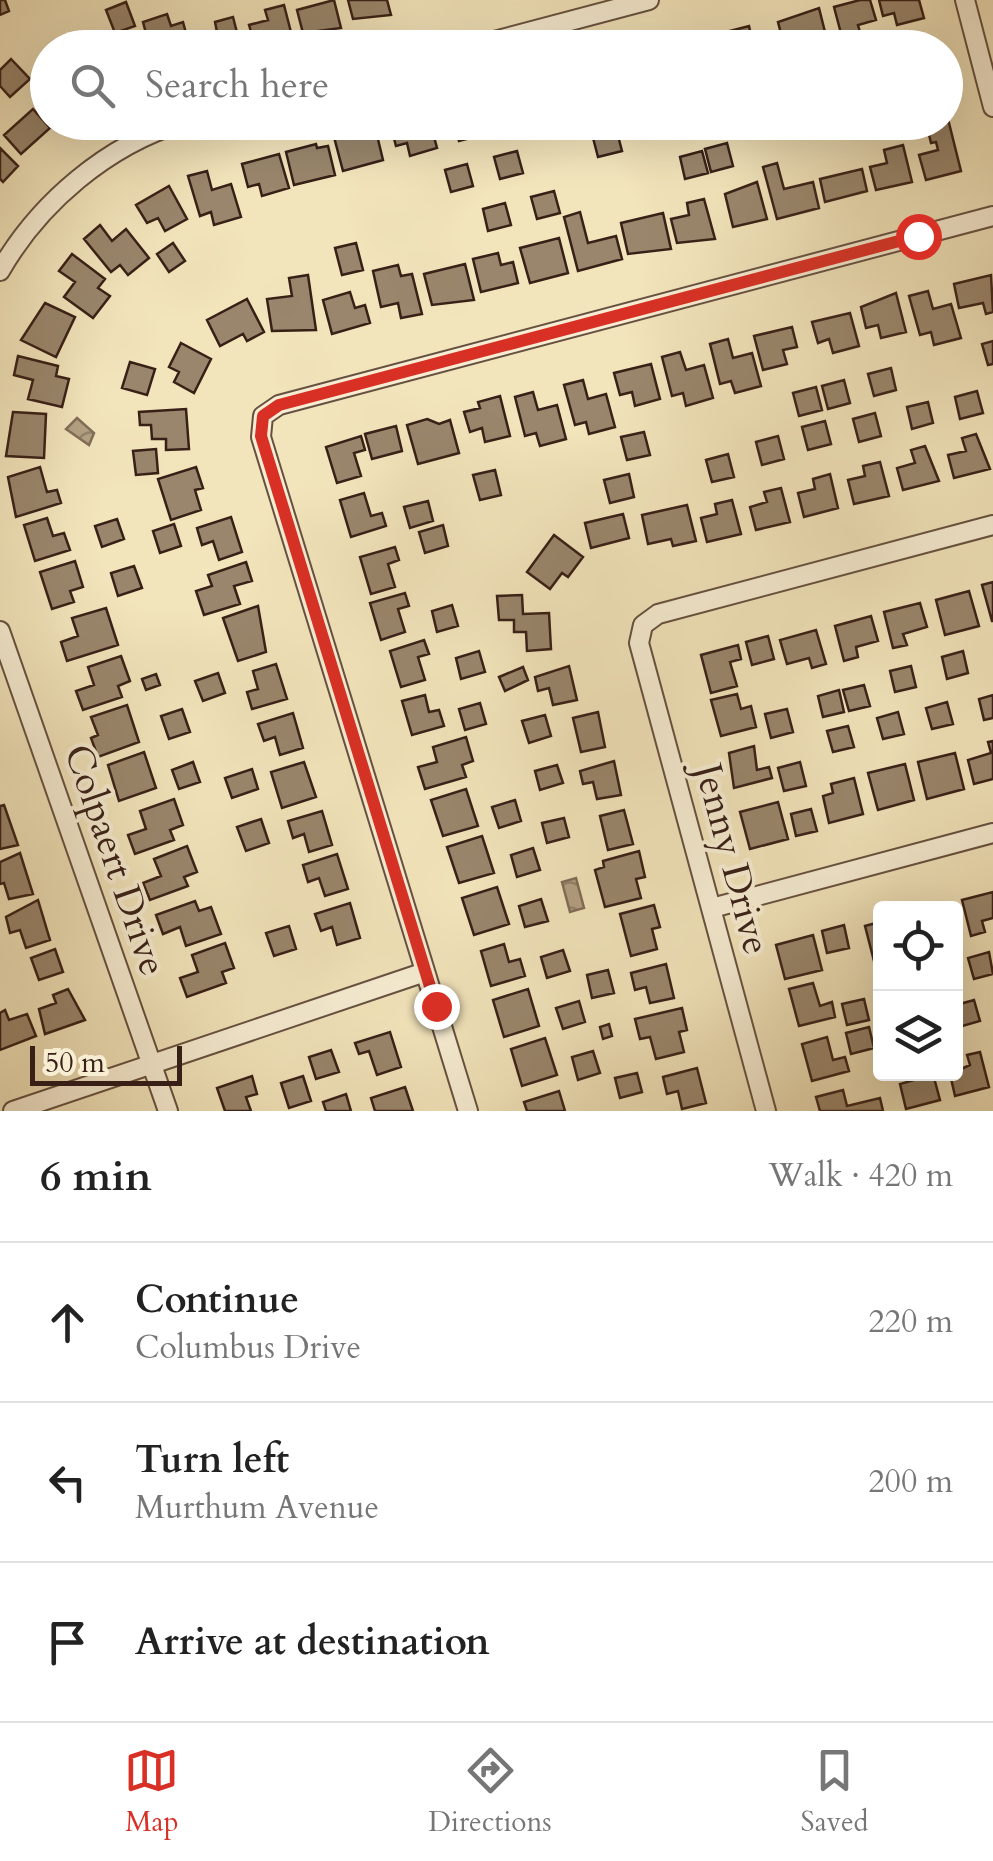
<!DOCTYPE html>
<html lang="en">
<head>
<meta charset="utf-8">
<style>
  :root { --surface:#fff; --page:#f6f6f6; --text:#222; --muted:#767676; --line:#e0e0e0; --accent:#d93025 }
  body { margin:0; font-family:Cardo,serif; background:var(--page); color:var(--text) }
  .controls { position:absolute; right:30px; bottom:30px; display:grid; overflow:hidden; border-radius:10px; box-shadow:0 10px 40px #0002 }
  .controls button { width:90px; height:90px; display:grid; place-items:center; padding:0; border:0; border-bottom:2px solid var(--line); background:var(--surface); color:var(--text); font:50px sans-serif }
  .scale { position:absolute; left:30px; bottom:25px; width:152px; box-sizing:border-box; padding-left:10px; border:5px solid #382017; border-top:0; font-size:28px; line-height:35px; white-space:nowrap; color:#382017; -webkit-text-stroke:8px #f7edd3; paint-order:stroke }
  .stop { position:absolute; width:30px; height:30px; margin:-22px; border:8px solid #d93025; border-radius:50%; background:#fff }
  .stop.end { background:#d93025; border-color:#fff; box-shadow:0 2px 10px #0008 }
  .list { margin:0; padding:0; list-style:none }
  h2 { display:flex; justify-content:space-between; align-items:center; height:130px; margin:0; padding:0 40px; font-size:42px }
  h2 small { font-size:32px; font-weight:400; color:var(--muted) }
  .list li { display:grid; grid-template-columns:65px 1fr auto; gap:30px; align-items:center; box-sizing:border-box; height:160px; padding:0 40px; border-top:2px solid var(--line) }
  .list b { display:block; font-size:38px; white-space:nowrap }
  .list p { margin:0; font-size:32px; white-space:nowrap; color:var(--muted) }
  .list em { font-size:32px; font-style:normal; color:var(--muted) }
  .icon { flex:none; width:55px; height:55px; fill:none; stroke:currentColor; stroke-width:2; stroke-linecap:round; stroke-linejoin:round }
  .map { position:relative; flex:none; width:993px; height:1111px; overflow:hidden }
  .search { position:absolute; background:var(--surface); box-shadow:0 10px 40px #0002; left:30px; right:30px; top:30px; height:110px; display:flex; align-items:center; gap:25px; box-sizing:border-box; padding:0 35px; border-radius:55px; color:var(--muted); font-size:38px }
  .sheet { height:610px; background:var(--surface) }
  nav { display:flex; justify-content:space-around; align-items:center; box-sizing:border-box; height:140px; border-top:2px solid var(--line); background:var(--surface); font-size:28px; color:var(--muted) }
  nav a { display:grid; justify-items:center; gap:5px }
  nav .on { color:var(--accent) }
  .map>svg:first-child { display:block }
</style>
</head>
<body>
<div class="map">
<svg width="993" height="1111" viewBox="0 0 993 1111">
  <defs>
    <pattern id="water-waves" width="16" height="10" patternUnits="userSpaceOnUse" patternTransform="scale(2.5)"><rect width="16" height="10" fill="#b3a183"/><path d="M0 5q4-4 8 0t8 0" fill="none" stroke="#93836a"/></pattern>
  </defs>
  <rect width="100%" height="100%" fill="#f2e4bb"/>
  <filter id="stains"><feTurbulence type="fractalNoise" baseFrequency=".002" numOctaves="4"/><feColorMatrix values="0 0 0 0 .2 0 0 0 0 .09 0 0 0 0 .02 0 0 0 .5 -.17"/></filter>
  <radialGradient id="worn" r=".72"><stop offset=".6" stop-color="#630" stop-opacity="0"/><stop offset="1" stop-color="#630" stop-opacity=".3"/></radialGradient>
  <path fill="url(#water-waves)" stroke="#826d58" stroke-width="2.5" d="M77,418L94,433L89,445L66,429Z
    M576,878L584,908L570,912L562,882Z"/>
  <path fill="#99866c" stroke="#382017" stroke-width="2.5" d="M0,0H5L9,11L0,15Z
    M334,0L341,28L303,33L297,10Z
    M348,0H387L391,15L353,19Z
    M860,0H870L876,20L858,25L861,36L843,41L834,7Z
    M879,0H919L924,18L897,25L894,13L883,16Z
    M126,2L135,26L115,33L106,10Z
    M284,5L293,40L256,48L249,25L268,20L265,10Z
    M819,8L829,48H816L814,38L784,45L778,22Z
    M167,14L171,26L183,22L190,48H150L143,22Z
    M233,17L241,48H202L199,37L217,32L215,22Z
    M749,26L753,44L772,39L774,48H734L730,31Z
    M723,36L726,48H685V47Z
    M11,59L30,79L10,97L0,86V70Z
    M33,109L50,128L21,154L4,135Z
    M947,115L961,171L926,180L919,155L938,150L936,142L931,143L926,122H946Z
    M430,122L437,148L410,156L407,143L396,146L390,124Z
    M442,122H482L485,134L459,141L455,129L444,132Z
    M505,122H534V124L508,131Z
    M558,122H585L586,126L561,133Z
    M643,122H668L669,127L645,133Z
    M696,122H720L721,125L698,131Z
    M616,128L622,151L598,157L592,134Z
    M376,131L383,160L343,171L334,137Z
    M727,143L733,166L711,172L705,149Z
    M316,144L317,148L328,146L335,175L294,185L286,152Z
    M903,145L912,182L876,190L870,167L887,163L884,150Z
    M0,148L18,166L3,182L0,179Z
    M517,151L523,173L500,179L494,157Z
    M702,151L708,173L685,179L680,157Z
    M279,154L289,188L262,196L259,184L248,187L242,164Z
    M777,163L784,189L813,182L819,208L777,219L763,167Z
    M467,164L473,186L451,192L445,170Z
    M862,169L867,191L825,202L820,179Z
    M207,171L212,190L231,184L241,217L214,225L211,212L200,216L188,176Z
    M757,182L767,219L733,227L725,194Z
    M169,186L187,219L165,231L158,218L147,223L136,205Z
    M554,191L560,213L537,219L531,197Z
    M704,199L715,239L677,243L671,219L689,215L687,203Z
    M505,203L511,225L488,231L483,209Z
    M580,212L588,243L616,236L622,259L578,271L564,217Z
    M663,213L671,249L628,254L621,223Z
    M100,225L112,241L126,229L149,258L128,275L120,265L111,272L84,239Z
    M559,238L568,273L530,283L520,248Z
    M173,243L185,261L169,272L157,254Z
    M356,243L363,270L342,275L335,248Z
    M498,253L501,265L513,262L518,283L481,292L473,259Z
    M72,254L105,279L98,288L110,296L93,318L64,297L75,282L59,271Z
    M465,264L474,300L432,305L424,274Z
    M398,265L401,276L412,274L422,314L401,318L398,303L381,307L373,271Z
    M308,275L316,330L272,331L267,299L292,296L289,278Z
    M991,275L993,312L986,314L983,303L959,308L954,284Z
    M928,291L933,309L951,304L961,338L934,345L931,332L920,335L909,296Z
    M350,292L355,308L365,305L370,323L332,334L323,300Z
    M896,293L906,332L881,338L878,325L866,328L861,307Z
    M247,299L264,332L247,341L243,334L220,346L207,320Z
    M45,303L75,317L56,357L21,340Z
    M850,313L859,346L833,353L829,339L818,343L812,322Z
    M792,327L797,347L783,350L787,364L763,370L754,336Z
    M728,339L733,358L752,353L761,386L735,393L731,381L720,384L710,344Z
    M993,341V364L988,365L982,344Z
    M181,343L211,359L194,393L174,382L179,372L169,367Z
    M680,352L686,370L704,365L713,398L686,406L683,393L672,396L662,357Z
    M18,356L58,366L56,376L69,379L62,407L28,399L33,380L14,375Z
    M130,362L155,369L147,395L122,388Z
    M651,364L660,399L635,406L632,392L620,395L614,373Z
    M891,368L896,390L874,396L868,374Z
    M583,380L588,399L606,394L615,427L589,434L586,422L575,425L564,385Z
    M844,380L850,403L828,409L822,386Z
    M816,387L822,410L799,416L793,393Z
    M977,391L983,413L960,419L955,397Z
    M533,392L538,410L557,405L566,439L540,446L536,433L525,436L515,397Z
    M500,396L510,436L485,442L482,428L470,432L464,412L480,408L478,402Z
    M928,402L933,423L912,429L907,407Z
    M186,409L189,449L166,450V439H152L151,425H140L139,412Z
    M13,412L46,414L44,458L6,456Z
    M875,413L881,436L859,442L853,419Z
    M427,419L439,424L450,420L459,453L418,464L407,425Z
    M825,421L831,444L808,450L802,427Z
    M396,426L402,451L372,459L365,434Z
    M644,432L650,455L627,460L621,437Z
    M976,434L990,469L954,478L948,455L966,451L962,438Z
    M361,436L365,450L354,453L361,476L337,483L326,447Z
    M778,436L784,459L762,465L756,442Z
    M925,446L939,481L903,490L897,468L915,463L911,450Z
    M156,449L158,473L136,475L133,451Z
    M728,454L734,477L712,482L706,460Z
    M880,462L889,496L854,504L848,480L865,476L863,466Z
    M40,467L47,492L57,490L61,503L16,517L8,477Z
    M196,467L203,488L195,490L201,510L171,520L158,479Z
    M495,470L501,495L480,500L473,475Z
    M629,474L634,497L610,503L604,480Z
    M830,474L838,508L804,517L798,493L815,489L813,479Z
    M781,488L790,522L756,530L750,507L767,502L764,492Z
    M364,493L371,516L382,513L386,526L351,537L340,500Z
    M732,500L741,534L707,542L701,518L717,514L715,504Z
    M428,501L433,521L410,528L404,507Z
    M687,505L696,541L673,546L671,539L648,544L642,515Z
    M623,514L629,538L591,548L585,523Z
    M231,517L242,552L219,560L213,541L202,545L197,528Z
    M47,518L53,536L64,533L70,550L35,561L24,525Z
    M117,519L124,539L102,547L95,526Z
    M174,524L181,546L160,553L153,531Z
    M443,525L448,546L425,553L419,532Z
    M554,535L583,557L568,577L562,573L550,589L527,572Z
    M395,547L399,560L388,564L395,587L371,594L360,557Z
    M75,561L83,587L70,591L74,602L52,609L40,572Z
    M246,562L252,581L234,586L240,604L204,615L196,591L212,586L208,575Z
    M134,566L142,588L118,596L111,573Z
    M993,582V621H992L982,585Z
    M969,591L979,626L945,635L936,600Z
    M405,593L409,606L398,609L405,632L381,640L370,603Z
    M522,595L523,614L549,613L551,649L527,651L526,632H514V620H499L497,596Z
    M920,603L927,627L903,634L907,645L893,648L884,612Z
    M452,605L458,626L437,632L432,611Z
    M258,606L266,652L238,661L223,618Z
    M106,608L118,645L67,661L61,642L78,636L72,618Z
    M871,616L878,641L856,647L858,657L844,661L835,626Z
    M816,630L826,664L812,668L809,658L787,664L780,640Z
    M768,636L774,659L752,665L746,642Z
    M424,640L429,654L418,657L425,680L401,687L390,651Z
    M738,645L741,659L730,662L737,686L711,693L701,655Z
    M479,651L485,672L461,679L456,658Z
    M963,651L968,673L947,679L942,657Z
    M121,656L130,681L118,686L122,697L83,710L76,691L94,685L88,667Z
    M276,664L287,699L252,709L247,692L258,689L253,671Z
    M569,666L577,700L553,705L549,688L538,691L535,677Z
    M911,666L916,687L895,692L890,671Z
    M523,667L528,680L505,691L499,677Z
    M218,673L225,693L203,701L195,681Z
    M156,674L160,685L146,690L142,679Z
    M864,685L870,706L849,711L843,690Z
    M839,690L844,712L823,717L818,696Z
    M737,694L741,709L751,706L756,727L721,736L711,700Z
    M425,695L429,712L439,710L444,726L412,735L402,701Z
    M993,695V718L984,720L979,699Z
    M947,702L953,724L932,729L926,708Z
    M480,703L486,724L465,730L459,709Z
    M127,705L139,742L98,757L91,738L98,735L91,717Z
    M182,709L190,732L169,739L161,716Z
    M787,709L793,732L771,738L765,714Z
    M598,712L605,747L581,752L573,718Z
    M898,712L904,734L883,739L877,718Z
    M293,713L303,748L280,755L275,737L264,741L258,724Z
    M545,715L551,736L529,743L522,721Z
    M848,726L854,747L833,752L827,731Z
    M466,737L473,761L462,765L466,777L425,789L418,767L437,762L433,747Z
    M993,741V779L974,784L968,760L991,753L988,742Z
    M754,746L757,770L769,767L772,778L734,788L729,753Z
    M144,752L156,788L119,801L108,765Z
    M955,753L964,789L927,799L918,762Z
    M614,761L621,795L597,799L593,782L583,784L580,771Z
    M193,762L200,782L179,789L172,770Z
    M304,762L316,797L282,808L271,772Z
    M800,762L806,786L784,791L778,768Z
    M905,764L914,800L878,810L868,773Z
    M557,765L563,783L540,790L535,771Z
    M252,769L258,789L232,798L225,778Z
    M854,778L863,814L829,823L823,796L833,793L831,784Z
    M466,789L478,826L443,836L431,800Z
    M174,799L183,825L170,830L174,840L135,854L128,835L146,829L140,811Z
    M515,800L521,821L499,828L492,807Z
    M778,802L788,839L750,849L740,812Z
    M4,805L18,845L0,849V806Z
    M811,809L817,831L796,836L791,814Z
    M624,810L633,844L608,850L600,816Z
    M322,811L332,845L309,852L304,834L293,838L288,821Z
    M564,818L569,837L547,843L542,823Z
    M261,819L269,843L246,851L237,827Z
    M482,836L494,873L459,883L447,847Z
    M187,846L197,872L184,877L188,886L150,900L143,883L161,876L154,859Z
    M533,848L540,870L517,877L511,855Z
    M639,851L645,877L636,879L641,898L605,907L595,870L604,867L603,861Z
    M20,853L33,894L9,899L4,883L0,884V862Z
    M337,854L348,889L325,896L319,878L308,882L303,865Z
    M497,887L509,924L474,935L462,898Z
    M993,892V918L982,921L985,932L971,936L962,900Z
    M541,899L548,921L525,927L519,906Z
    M38,900L50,940L26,948L20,930L10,933L6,917Z
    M195,901L199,911L211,907L221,934L186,946L180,927L163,934L156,915Z
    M350,903L360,938L337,945L332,927L321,931L315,914Z
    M654,905L660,927L652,929L657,949L631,956L620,914Z
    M880,922V960L874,961L865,926Z
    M844,925L849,948L827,953L822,931Z
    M289,926L296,949L274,956L266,933Z
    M813,935L822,970L785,979L776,945Z
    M225,943L234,968L222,972L226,983L187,997L180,978L198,972L192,955Z
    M504,944L509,962L520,959L525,976L491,986L481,951Z
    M55,949L63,972L39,980L31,958Z
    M563,950L570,971L547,978L541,957Z
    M989,952L993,974L974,979L968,958Z
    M666,964L674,998L650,1003L646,987L635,990L631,973Z
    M608,970L614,993L592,998L587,975Z
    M813,983L820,1006L832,1002L835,1017L799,1026L789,989Z
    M68,989L85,1020L45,1034L39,1009L56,1003L53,995Z
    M528,989L539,1026L504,1037L493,1000Z
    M864,999L869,1020L847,1025L842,1004Z
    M974,1000L980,1021L959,1027L956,1005Z
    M579,1001L585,1022L563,1029L556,1008Z
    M682,1008L687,1030L679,1032L684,1052L656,1059L650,1037L640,1039L635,1019Z
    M5,1010L9,1020L27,1014L36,1036L0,1050V1013Z
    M609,1024L612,1036L603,1039L600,1027Z
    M869,1027L874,1048L851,1054L846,1033Z
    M390,1032L401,1067L377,1075L369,1051L359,1054L355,1043Z
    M827,1037L833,1060L845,1057L849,1071L812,1081L802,1044Z
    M545,1038L557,1075L522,1086L511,1049Z
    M331,1050L339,1072L316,1079L309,1057Z
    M593,1051L600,1073L578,1080L572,1057Z
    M980,1052L989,1087L955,1096L950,1074L970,1065L967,1055Z
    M697,1068L706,1103L682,1109L678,1091L667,1094L663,1077Z
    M637,1073L642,1092L620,1098L615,1078Z
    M920,1074H933L940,1100L906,1109L900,1084L921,1078Z
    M252,1076L257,1094L246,1097L251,1111H225L217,1088Z
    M303,1076L311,1101L289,1108L281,1083Z
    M405,1087L413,1111H375L371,1098Z
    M843,1090L847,1106L880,1098L883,1111H820L816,1097Z
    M559,1091L565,1111H527L524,1102Z
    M346,1094L351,1111H326L323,1102Z"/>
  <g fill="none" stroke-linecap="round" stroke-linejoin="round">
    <defs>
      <path id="street" d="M965,0L993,107
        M468,48L649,0
        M0,271C39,203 107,145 183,122
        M0,631L168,1111
        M712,908L993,833
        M13,1111L425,972
        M468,1111L261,437L263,416L279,405L993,216
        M766,1111L639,643L643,625L658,614L993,525"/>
    </defs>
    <use href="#street" stroke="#665140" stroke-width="22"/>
    <use href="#street" stroke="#f7edd3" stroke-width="18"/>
  </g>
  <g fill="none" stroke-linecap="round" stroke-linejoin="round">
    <path stroke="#d93025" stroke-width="12" d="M436,1006L261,436L263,416L279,405L918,236"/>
  </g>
  <g text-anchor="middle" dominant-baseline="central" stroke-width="8" stroke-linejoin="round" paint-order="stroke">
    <g font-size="38" fill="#382017" stroke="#f7edd3">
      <text transform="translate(732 859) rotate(75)">Jenny Drive</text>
      <text transform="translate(115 860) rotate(71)">Colpaert Drive</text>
    </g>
  </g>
  <rect width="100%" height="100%" filter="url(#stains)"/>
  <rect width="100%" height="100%" fill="url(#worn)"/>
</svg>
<div class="controls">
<button><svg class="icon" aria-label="locate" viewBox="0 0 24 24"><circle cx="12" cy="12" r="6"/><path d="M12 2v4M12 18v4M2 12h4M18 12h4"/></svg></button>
<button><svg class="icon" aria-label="layers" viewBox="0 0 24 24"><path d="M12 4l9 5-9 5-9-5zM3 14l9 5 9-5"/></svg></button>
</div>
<div class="scale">50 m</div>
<div class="stop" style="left:918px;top:236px"></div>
<div class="stop end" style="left:436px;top:1006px"></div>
<div class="search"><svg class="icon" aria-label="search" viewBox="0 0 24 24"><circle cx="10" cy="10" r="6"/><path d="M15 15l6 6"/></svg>Search here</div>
</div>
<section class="sheet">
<h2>6 min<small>Walk · 420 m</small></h2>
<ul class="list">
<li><svg class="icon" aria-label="ahead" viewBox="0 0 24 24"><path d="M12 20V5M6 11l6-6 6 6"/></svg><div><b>Continue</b><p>Columbus Drive</p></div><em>220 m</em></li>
<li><svg class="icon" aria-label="left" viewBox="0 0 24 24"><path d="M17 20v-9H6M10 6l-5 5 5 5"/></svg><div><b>Turn left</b><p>Murthum Avenue</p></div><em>200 m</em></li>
<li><svg class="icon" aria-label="arrive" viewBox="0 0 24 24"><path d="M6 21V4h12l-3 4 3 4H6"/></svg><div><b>Arrive at destination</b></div></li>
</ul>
</section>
<nav>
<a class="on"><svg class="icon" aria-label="map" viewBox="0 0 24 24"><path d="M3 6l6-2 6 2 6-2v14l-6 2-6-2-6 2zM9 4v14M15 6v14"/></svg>Map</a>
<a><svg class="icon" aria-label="directions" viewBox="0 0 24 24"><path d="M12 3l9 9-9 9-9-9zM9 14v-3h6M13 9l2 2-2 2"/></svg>Directions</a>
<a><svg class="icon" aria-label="saved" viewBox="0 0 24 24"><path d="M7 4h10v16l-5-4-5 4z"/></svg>Saved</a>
</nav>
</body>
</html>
